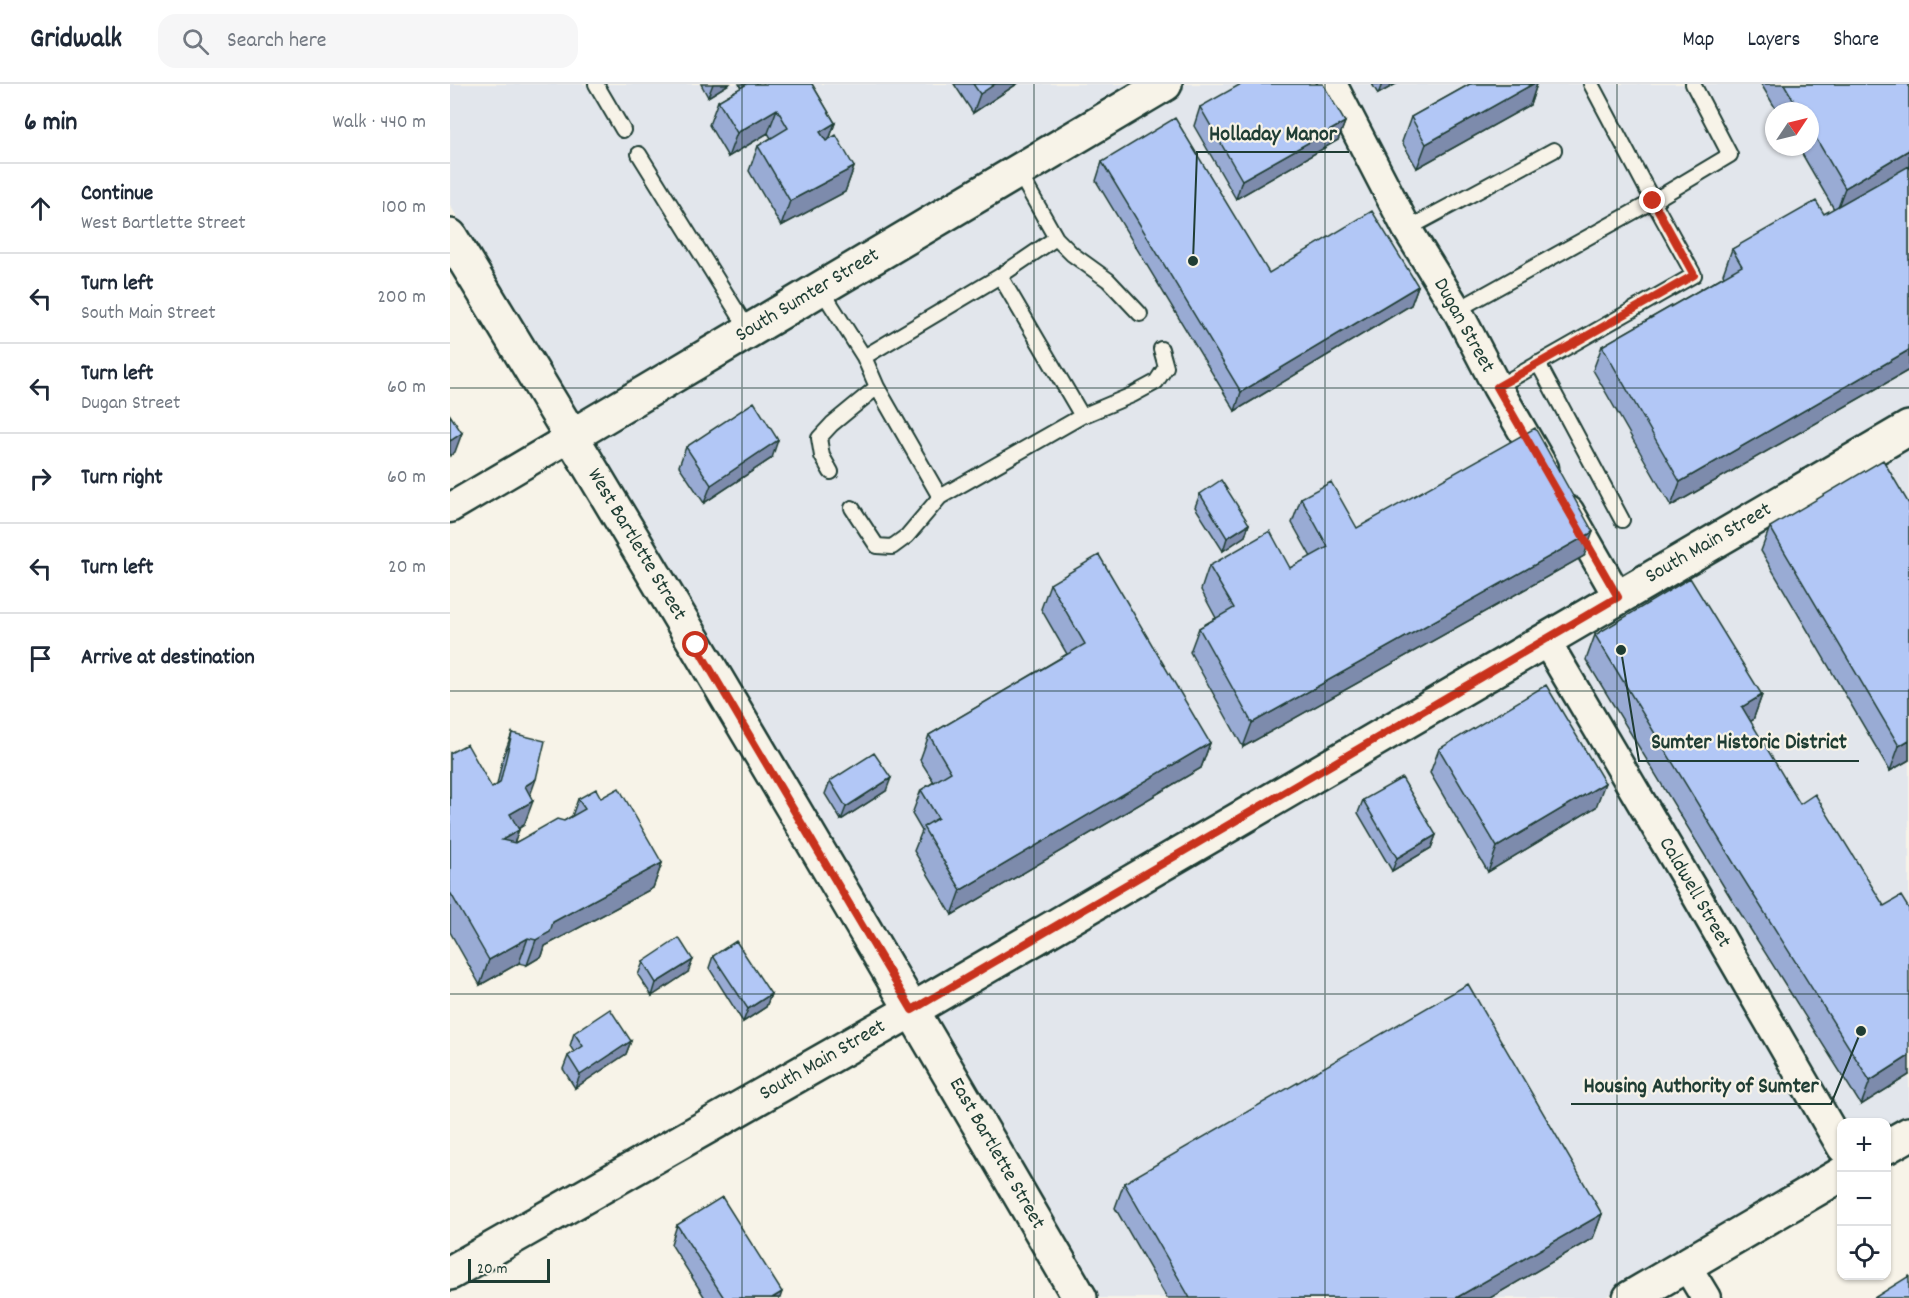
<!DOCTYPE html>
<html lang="en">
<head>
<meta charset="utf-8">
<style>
  :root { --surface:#fff; --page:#f6f6f7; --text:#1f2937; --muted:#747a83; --line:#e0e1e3 }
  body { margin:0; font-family:Dekko,sans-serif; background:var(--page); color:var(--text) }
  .controls { position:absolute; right:18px; bottom:18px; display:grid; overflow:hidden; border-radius:12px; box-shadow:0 2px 4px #0004 }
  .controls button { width:54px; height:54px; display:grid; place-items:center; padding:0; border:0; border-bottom:2px solid var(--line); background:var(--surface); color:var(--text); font:30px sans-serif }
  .compass { position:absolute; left:1315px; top:18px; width:54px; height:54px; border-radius:50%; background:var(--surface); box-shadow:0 2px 4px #0004; rotate:55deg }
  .scale { position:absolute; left:18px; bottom:15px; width:82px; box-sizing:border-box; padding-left:6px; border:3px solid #1f3d34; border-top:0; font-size:16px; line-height:21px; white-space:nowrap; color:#1f3d34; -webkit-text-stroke:4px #f7f3e8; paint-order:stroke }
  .stop { position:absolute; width:18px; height:18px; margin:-14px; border:4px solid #c8321e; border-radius:50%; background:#fff }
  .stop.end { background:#c8321e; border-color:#fff; box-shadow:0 2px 6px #0008 }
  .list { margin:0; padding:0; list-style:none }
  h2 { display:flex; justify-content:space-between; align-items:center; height:78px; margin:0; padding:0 24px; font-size:26px }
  h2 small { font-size:20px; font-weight:400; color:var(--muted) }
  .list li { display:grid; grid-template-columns:39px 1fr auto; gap:18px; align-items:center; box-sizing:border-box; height:90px; padding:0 24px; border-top:2px solid var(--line) }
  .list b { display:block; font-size:22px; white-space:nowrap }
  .list p { margin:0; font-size:20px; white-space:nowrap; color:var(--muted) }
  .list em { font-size:20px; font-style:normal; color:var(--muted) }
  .icon { flex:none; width:33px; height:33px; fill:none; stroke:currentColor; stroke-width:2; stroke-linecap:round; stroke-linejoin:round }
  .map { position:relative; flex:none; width:1459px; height:1214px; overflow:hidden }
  header { display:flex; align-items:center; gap:36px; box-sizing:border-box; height:84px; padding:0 30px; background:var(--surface); border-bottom:2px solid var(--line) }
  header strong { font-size:28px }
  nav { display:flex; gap:33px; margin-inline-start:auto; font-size:21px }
  .search { width:420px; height:54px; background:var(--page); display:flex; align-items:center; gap:15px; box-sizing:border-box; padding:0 21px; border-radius:18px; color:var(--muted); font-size:22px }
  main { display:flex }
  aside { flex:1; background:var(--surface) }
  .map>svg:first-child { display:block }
</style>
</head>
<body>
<header>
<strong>Gridwalk</strong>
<div class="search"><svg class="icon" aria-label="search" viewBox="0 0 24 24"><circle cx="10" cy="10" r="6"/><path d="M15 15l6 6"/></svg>Search here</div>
<nav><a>Map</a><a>Layers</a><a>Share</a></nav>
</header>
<main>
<aside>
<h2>6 min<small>Walk · 440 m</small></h2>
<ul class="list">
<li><svg class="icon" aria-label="ahead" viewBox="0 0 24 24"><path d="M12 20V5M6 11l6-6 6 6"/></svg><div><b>Continue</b><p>West Bartlette Street</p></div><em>100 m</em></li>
<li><svg class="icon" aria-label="left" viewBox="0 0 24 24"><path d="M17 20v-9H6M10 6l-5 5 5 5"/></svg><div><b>Turn left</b><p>South Main Street</p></div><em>200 m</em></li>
<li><svg class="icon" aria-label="left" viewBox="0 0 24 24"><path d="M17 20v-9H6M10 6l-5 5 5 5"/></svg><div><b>Turn left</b><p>Dugan Street</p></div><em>60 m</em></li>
<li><svg class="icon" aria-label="right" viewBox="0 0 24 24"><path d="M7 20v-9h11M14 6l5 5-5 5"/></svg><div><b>Turn right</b></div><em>60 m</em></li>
<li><svg class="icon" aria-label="left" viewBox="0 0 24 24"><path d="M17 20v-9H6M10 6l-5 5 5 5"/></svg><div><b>Turn left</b></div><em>20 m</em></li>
<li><svg class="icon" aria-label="arrive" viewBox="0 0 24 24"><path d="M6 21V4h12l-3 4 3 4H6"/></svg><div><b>Arrive at destination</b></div></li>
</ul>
</aside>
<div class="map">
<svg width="1459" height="1214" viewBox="0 0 1459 1214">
  <rect width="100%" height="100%" fill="#f7f3e8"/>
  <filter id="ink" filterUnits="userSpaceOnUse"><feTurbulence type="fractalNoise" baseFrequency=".0167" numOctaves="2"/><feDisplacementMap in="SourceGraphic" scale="12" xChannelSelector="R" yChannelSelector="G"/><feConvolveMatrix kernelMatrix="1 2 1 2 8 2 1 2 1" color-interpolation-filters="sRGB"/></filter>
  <g filter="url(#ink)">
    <path fill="#e2e6ec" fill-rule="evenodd" d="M0,0H1459V1040L1437,1052L1436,1038H1392L1391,1078L1154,1214H646L0,121ZM1324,27H1360V63H1324Z"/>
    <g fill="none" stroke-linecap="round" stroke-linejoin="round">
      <defs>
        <path id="service" d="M146,0L173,46
          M1141,0L1203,117L1280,71L1243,0
          M189,70L299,247
          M957,145L1104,66
          M606,154L622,170L658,196L690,230
          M550,192L632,332
          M371,205L414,273L550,192L606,154L568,87
          M1007,226L1203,117L1244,191L1047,303
          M414,273L427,303L490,413L632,332L682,311L706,298L716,283L711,265
          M1088,279L1172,436
          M381,388L372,372L369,354L382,340L427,303
          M402,424L427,462L442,463L457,452L490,413"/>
        <path id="minor" d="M882,0L957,145L1007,226L1047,303L1094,384
          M0,424L122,352
          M1119,427L1168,513
          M1095,555L1246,811L1392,1064
          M1236,1181L1256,1214"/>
        <path id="tertiary" d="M0,152C214,503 423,858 630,1214
          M122,352L715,0
          M1436,1063L1459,1050
          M1180,1214L1392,1090"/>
        <path id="secondary" d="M0,1189L462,926L1459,344"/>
      </defs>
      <use href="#service" stroke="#1f3d34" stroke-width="18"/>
      <use href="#minor" stroke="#1f3d34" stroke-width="33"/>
      <use href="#tertiary" stroke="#1f3d34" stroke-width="38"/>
      <use href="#secondary" stroke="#1f3d34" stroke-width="38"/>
      <use href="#service" stroke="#f7f3e8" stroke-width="14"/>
      <use href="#minor" stroke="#f7f3e8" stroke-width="28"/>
      <use href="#tertiary" stroke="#f7f3e8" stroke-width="33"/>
      <use href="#secondary" stroke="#f7f3e8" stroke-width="33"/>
    </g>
    <path fill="#99abd4" stroke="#1f3d34" stroke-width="1.5" d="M251,0H279L258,13Z
      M289,0H362L385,39L379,56L404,83L395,108L331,142L299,87L308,62L321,54L318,49L278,73L259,41L268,17L291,4Z
      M504,0H567L523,29Z
      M922,0H946L928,10Z
      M1020,0H1087L1080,21L967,84L952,58L961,33Z
      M1311,0H1459V286L1221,422L1143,286L1152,262L1274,192L1273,190L1282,165L1374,130L1384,125L1348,63H1360V27H1327Z
      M750,23L895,38L888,56L786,115L744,42Z
      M652,78L819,189L968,202L961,221L785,327L646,97Z
      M236,363L322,374L254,419L229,382Z
      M750,410L799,440L795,452L773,467L745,423Z
      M851,414L907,444L1134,472L793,663L740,568L749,544L766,534L751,506L759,482L840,484L861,473L842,439Z
      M1459,420V676L1440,687L1311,467L1320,443Z
      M600,500L760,659L751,684L502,831L464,767L472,747L462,730L471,706L484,698L470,676L479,651L617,570L591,525Z
      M1145,551L1312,611L1303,636L1300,637L1459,991L1411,1021L1282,816L1136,576Z
      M62,649L80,711L74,741L68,745L64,759L114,737L122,732L128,715L151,714L212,779L203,804L95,862L92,872L77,881L69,879L30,901L0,848V669L42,704L47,701L53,673Z
      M989,665L1146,723L1038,788L980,689Z
      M380,697L436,707L391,736L375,710Z
      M913,716L986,751L981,764L942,787L908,729Z
      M263,872L321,910L316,923L293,938L259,884Z
      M193,878L238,888L202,912L188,891Z
      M124,949L181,957L176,970L125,1004L113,985L118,972L124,968L120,962Z
      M674,1099L1152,1130L1143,1154L1040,1214H717L665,1124Z
      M227,1141L330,1214H255L221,1160Z"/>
    <path fill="#7d8bac" stroke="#1f3d34" stroke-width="1.5" d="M263,0H279L258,13Z
      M545,0H567L523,29L530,10Z
      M932,0H946L928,10Z
      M1083,0H1087L1080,21L967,84L976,60Z
      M327,25L318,49L278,73L287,49Z
      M895,38L888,56L786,115L792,96Z
      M385,39L376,64L370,48Z
      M1459,66V85L1386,128L1395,104Z
      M404,83L395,108L331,142L340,117Z
      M968,202L961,221L785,327L791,308Z
      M1459,266V286L1221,422L1230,398Z
      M12,349L5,368L0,372V357Z
      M328,356L322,374L254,419L261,401Z
      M799,440L795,452L773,467L777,454Z
      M1143,448L1134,472L793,663L802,639Z
      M1312,611L1303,636L1283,648L1292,623Z
      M1459,656V676L1440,687L1449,662Z
      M760,659L751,684L502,831L511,806Z
      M441,694L436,707L391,736L396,723Z
      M86,695L77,720L75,702Z
      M1155,699L1146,723L1038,788L1047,763Z
      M83,717L74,741L51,755L60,730Z
      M69,746L60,770L52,756Z
      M986,751L981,764L942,787L947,774Z
      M212,779L203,804L95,862L92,872L77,881L86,856L103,838Z
      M78,854L69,879L30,901L39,876Z
      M243,876L238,888L202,912L206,899Z
      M321,910L316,923L293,938L298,925Z
      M181,957L176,970L125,1004L130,991Z
      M1459,972V991L1411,1021L1420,997Z
      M1152,1130L1143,1154L1040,1214H1006Z
      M332,1208L330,1214H322Z"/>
    <path fill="#b2c7f6" stroke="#1f3d34" stroke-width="1.5" d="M297,0H362L385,39L370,48L376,57L386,51L404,83L340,117L308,62L338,44L327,25L287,49L268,17Z
      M523,0H545L530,10Z
      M791,0H873L895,38L792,96L750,23Z
      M1020,0H1083L976,60L961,33Z
      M1334,0H1459V66L1395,104L1360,44V27H1350Z
      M725,34L819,189L922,127L968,202L791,308L652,78Z
      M1459,82V266L1230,398L1152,262L1292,182L1282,165L1366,117L1374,130Z
      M304,318L328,356L261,401L236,363Z
      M0,331L12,349L0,357Z
      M1085,344L1143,448L802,639L749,544L784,524L759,482L820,447L840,484L878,463L851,414L881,398L907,444Z
      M1433,376L1459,420V656L1449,662L1320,443Z
      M771,396L799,440L777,454L750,410Z
      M649,471L760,659L511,806L473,743L488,734L471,706L501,688L479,651L635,560L600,500Z
      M1240,494L1312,611L1292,623L1350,720L1365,710L1434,822L1451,812L1459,825V972L1420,997L1291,791L1145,551Z
      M1096,601L1155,699L1047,763L989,665Z
      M62,649L95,657L86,695L75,702L83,717L60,730L69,746L52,756L65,759L107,735L114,737L135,725L128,715L146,705L151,714L169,704L212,779L103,838L100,848L86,856L78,854L39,876L0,808V669L17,660L42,704L50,699Z
      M424,669L441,694L396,723L380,697Z
      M952,694L986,751L947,774L913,716Z
      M229,854L243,876L206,899L193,878Z
      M286,857L321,910L298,925L263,872Z
      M1018,900L1152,1130L1006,1214H740L674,1099Z
      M160,925L181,957L130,991L118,972L133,962L124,949Z
      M272,1113L332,1208L322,1214H274L227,1141Z
      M1459,1192V1214H1424Z"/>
  </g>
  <g fill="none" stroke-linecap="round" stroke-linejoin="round" filter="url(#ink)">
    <path stroke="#c8321e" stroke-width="8" d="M246,561L462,926L1168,513L1047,303L1244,191L1203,117"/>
  </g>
  <path fill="none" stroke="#1f3d34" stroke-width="1.5" stroke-opacity="0.55" d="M292,0V1214M584,0V1214M875,0V1214M1167,0V1214M0,304H1459M0,607H1459M0,910H1459"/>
  <g text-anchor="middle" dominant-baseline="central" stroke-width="4.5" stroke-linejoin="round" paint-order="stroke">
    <g font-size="21" fill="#1f3d34" stroke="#f7f3e8">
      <text transform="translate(358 212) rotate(-31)">South Sumter Street</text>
      <text transform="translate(1013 242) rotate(61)">Dugan Street</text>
      <text transform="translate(1259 460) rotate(-30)">South Main Street</text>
      <text transform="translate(186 461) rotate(59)">West Bartlette Street</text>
      <text transform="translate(1244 809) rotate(60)">Caldwell Street</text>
      <text transform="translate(373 977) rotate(-30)">South Main Street</text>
      <text transform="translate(546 1070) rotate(60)">East Bartlette Street</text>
    </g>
  </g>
  <path fill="none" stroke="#1f3d34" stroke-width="2" d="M743 177L747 68H899M1171 566L1189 677H1409M1411 947L1381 1020H1121"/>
  <g fill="#1f3d34" stroke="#f7f3e8" stroke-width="2">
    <circle cx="743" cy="177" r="6"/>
    <circle cx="1171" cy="566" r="6"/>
    <circle cx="1411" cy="947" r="6"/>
  </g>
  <g font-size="22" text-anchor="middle" font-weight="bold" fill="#1f3d34" stroke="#f7f3e8" stroke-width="4.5" stroke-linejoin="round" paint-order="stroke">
    <text x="823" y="56">Holladay Manor</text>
    <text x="1299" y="664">Sumter Historic District</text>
    <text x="1251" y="1008">Housing Authority of Sumter</text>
  </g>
</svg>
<div class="controls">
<button>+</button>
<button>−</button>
<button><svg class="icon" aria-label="locate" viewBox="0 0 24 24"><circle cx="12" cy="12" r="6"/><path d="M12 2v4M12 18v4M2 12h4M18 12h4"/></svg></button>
</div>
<svg class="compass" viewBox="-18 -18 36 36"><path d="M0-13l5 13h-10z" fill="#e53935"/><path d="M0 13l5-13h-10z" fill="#747a83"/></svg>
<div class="scale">20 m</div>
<div class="stop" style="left:246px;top:561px"></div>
<div class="stop end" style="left:1203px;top:117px"></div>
</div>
</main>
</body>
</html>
